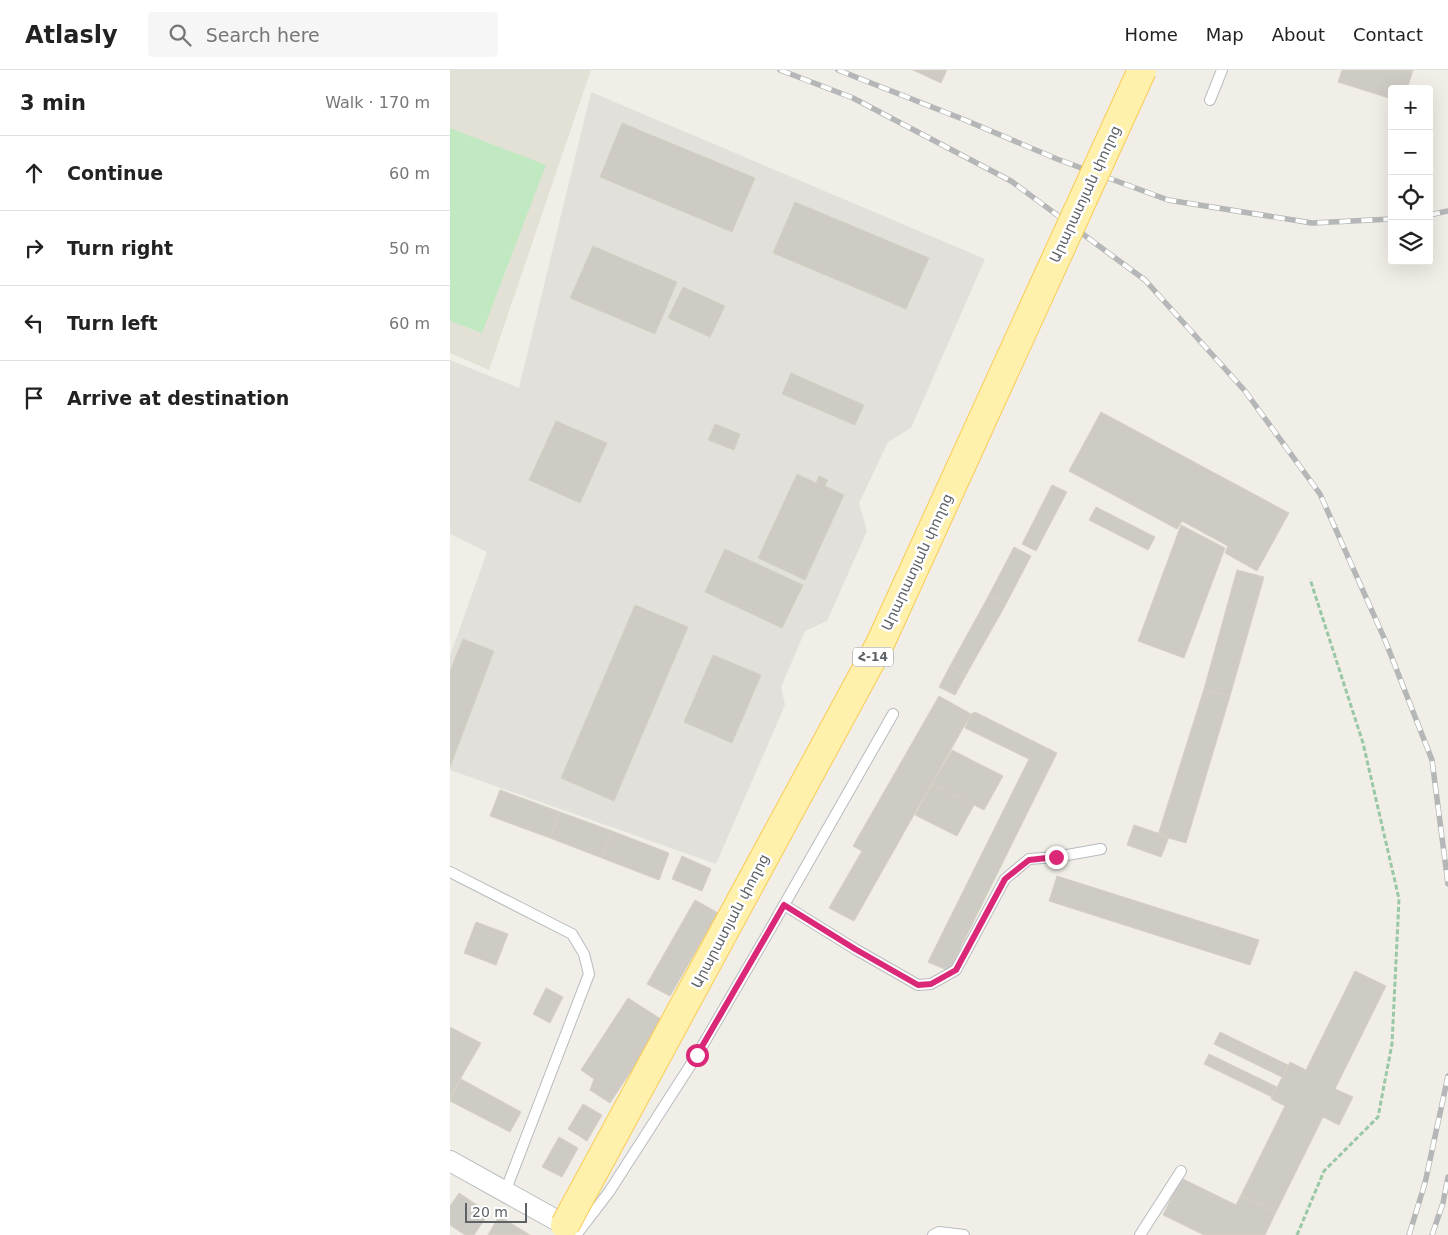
<!DOCTYPE html>
<html lang="en">
<head>
<meta charset="utf-8">
<style>
  :root { --surface:#fff; --page:#f6f6f6; --text:#222; --muted:#767676; --line:#e0e0e0 }
  body { margin:0; font-family:"DejaVu Sans","Noto Sans Armenian",sans-serif; background:var(--page); color:var(--text) }
  .controls { position:absolute; right:15px; top:15px; display:grid; overflow:hidden; border-radius:5px; box-shadow:0 5px 20px #0002 }
  .controls button { width:45px; height:45px; display:grid; place-items:center; padding:0; border:0; border-bottom:1px solid var(--line); background:var(--surface); color:var(--text); font:25px sans-serif }
  .scale { position:absolute; left:15px; bottom:12px; width:62px; box-sizing:border-box; padding-left:5px; border:2px solid #5d6267; border-top:0; font-size:14px; line-height:18px; white-space:nowrap; color:#5d6267; -webkit-text-stroke:4px #fff; paint-order:stroke }
  .stop { position:absolute; width:15px; height:15px; margin:-11px; border:4px solid #db2777; border-radius:50%; background:#fff }
  .stop.end { background:#db2777; border-color:#fff; box-shadow:0 1px 5px #0008 }
  .list { margin:0; padding:0; list-style:none }
  h2 { display:flex; justify-content:space-between; align-items:center; height:65px; margin:0; padding:0 20px; font-size:21px }
  h2 small { font-size:16px; font-weight:400; color:var(--muted) }
  .list li { display:grid; grid-template-columns:32px 1fr auto; gap:15px; align-items:center; box-sizing:border-box; height:75px; padding:0 20px; border-top:1px solid var(--line) }
  .list b { display:block; font-size:19px; white-space:nowrap }
  .list em { font-size:16px; font-style:normal; color:var(--muted) }
  .icon { flex:none; width:28px; height:28px; fill:none; stroke:currentColor; stroke-width:2; stroke-linecap:round; stroke-linejoin:round }
  .map { position:relative; flex:none; width:998px; height:1165px; overflow:hidden }
  header { display:flex; align-items:center; gap:30px; box-sizing:border-box; height:70px; padding:0 25px; background:var(--surface); border-bottom:1px solid var(--line) }
  header strong { font-size:24px }
  nav { display:flex; gap:28px; margin-inline-start:auto; font-size:18px }
  .search { width:350px; height:45px; background:var(--page); display:flex; align-items:center; gap:12px; box-sizing:border-box; padding:0 18px; border-radius:5px; color:var(--muted); font-size:19px }
  main { display:flex }
  aside { flex:1; background:var(--surface) }
  .map>svg:first-child { display:block }
</style>
</head>
<body>
<header>
<strong>Atlasly</strong>
<div class="search"><svg class="icon" aria-label="search" viewBox="0 0 24 24"><circle cx="10" cy="10" r="6"/><path d="M15 15l6 6"/></svg>Search here</div>
<nav><a>Home</a><a>Map</a><a>About</a><a>Contact</a></nav>
</header>
<main>
<aside>
<h2>3 min<small>Walk · 170 m</small></h2>
<ul class="list">
<li><svg class="icon" aria-label="ahead" viewBox="0 0 24 24"><path d="M12 20V5M6 11l6-6 6 6"/></svg><div><b>Continue</b></div><em>60 m</em></li>
<li><svg class="icon" aria-label="right" viewBox="0 0 24 24"><path d="M7 20v-9h11M14 6l5 5-5 5"/></svg><div><b>Turn right</b></div><em>50 m</em></li>
<li><svg class="icon" aria-label="left" viewBox="0 0 24 24"><path d="M17 20v-9H6M10 6l-5 5 5 5"/></svg><div><b>Turn left</b></div><em>60 m</em></li>
<li><svg class="icon" aria-label="arrive" viewBox="0 0 24 24"><path d="M6 21V4h12l-3 4 3 4H6"/></svg><div><b>Arrive at destination</b></div></li>
</ul>
</aside>
<div class="map">
<svg width="998" height="1165" viewBox="0 0 998 1165">
  <rect width="100%" height="100%" fill="#f0eee6"/>
  <path fill="#e1e0da" d="M141,22L535,189L461,358L438,372L409,433L417,461L377,551L355,561L331,617L335,635L266,794L0,700V586L37,482L0,464V290L69,318Z"/>
  <path fill="#e3e0d6" d="M0,0H141L39,300L0,283Z"/>
  <path fill="#c1e9c1" d="M0,58L96,95L32,263L0,251Z"/>
  <path fill="#cecbc4" stroke="#d6d0c3" d="M463,0H497L491,13Z
    M892,0H963L957,19H942V29L888,12Z
    M172,53L305,108L282,162L150,107Z
    M345,132L479,188L456,239L323,183Z
    M143,176L227,212L205,264L120,228Z
    M233,217L275,236L260,267L218,248Z
    M341,303L414,335L405,355L332,324Z
    M651,342L839,443L807,501L775,483L778,476L732,451L727,459L619,401Z
    M106,351L157,373L130,433L79,410Z
    M265,354L290,364L284,380L258,370Z
    M347,404L366,413L369,406L378,410L375,416L394,425L355,510L308,488Z
    M602,415L617,422L586,481L572,474Z
    M646,437L705,467L698,480L639,450Z
    M731,455L775,478L734,588L688,571Z
    M564,477L581,486L556,534L539,525Z
    M275,479L353,515L332,558L255,522Z
    M787,500L814,507L780,626L754,619Z
    M539,525L556,534L516,605L500,596Z
    M185,535L238,557L164,731L111,708Z
    M13,569L44,581L0,697V601Z
    M263,585L311,605L282,673L234,652Z
    M500,596L516,605L505,625L489,617Z
    M754,619L780,626L736,773L708,765Z
    M489,626L521,644L404,851L379,838L412,781L403,776Z
    M525,642L607,683L499,901L478,892L579,689L515,658L521,644Z
    M502,680L553,706L534,740L482,714Z
    M482,714L524,735L507,766L465,745Z
    M50,720L110,742L100,768L40,746Z
    M110,742L162,761L152,788L100,768Z
    M684,755L719,767L711,787L677,775Z
    M162,761L219,783L209,810L152,788Z
    M232,786L261,799L252,821L222,809Z
    M607,806L809,870L800,895L599,831Z
    M245,830L268,843L220,926L197,914Z
    M26,852L58,864L46,895L14,883Z
    M905,901L936,916L885,1019L903,1027L889,1055L873,1047L826,1142L791,1125L835,1036L821,1029L840,992L856,1000Z
    M96,918L113,927L100,953L83,944Z
    M178,928L214,951L160,1033L140,1020L144,1009L131,1000Z
    M0,957L31,973L0,1027Z
    M770,962L838,995L832,1007L764,974Z
    M759,984L827,1017L822,1027L754,994Z
    M11,1009L71,1042L60,1062L0,1031V1028Z
    M133,1034L152,1045L137,1071L118,1059Z
    M109,1067L128,1078L112,1107L92,1097Z
    M731,1108L786,1135L791,1125L826,1142L815,1165H754L713,1145Z
    M9,1123L39,1143L24,1165H15L0,1155V1136Z
    M49,1146L80,1165H38Z"/>
  <g fill="none" stroke-linecap="round" stroke-linejoin="round">
    <defs>
      <path id="service" d="M760,30L772,0
        M0,802L122,864L134,884L139,904L55,1122
        M334,835L405,879L468,915L481,914L506,900L555,809L579,789L606,787L651,779
        M126,1165L159,1122L247,985L318,863L443,644
        M483,1165L489,1162L514,1165
        M690,1165L731,1101"/>
      <path id="minor" d="M0,1091L115,1155"/>
    </defs>
    <use href="#service" stroke="#b8bbc0" stroke-width="12"/>
    <use href="#minor" stroke="#b8bbc0" stroke-width="22"/>
    <path stroke="#98c8a5" stroke-width="3" stroke-dasharray="5 2.5" stroke-linecap="butt" d="M847,1165L874,1101L928,1047L942,974L949,829L913,673L860,509"/>
    <use href="#service" stroke="#fff" stroke-width="10"/>
    <use href="#minor" stroke="#fff" stroke-width="20"/>
    <defs>
      <path id="rail" d="M330,0L403,28L561,111L695,210L795,321L870,424L935,570L982,690L998,814
        M388,0L515,50L607,89L718,130L862,153L942,149
        M979,145L998,141
        M959,1165L975,1113L998,1006
        M982,1165L993,1133L998,1107"/>
    </defs>
    <use href="#rail" stroke="#b5b6b7" stroke-width="5.5"/>
    <use href="#rail" stroke="#fff" stroke-width="4" stroke-dasharray="11" stroke-linecap="butt"/>
    <defs>
      <path id="primary-bridge" d="M115,1155L429,576L692,0"/>
    </defs>
    <use href="#primary-bridge" stroke="#facb55" stroke-width="30" stroke-linecap="butt"/>
    <use href="#primary-bridge" stroke="#fff1ac" stroke-width="28"/>
  </g>
  <g fill="none" stroke-linecap="round" stroke-linejoin="round">
    <path stroke="#db2777" stroke-width="6" d="M247,985L334,835L405,879L468,915L481,914L506,900L555,809L579,790L606,787"/>
  </g>
  <g text-anchor="middle" dominant-baseline="central" stroke-width="5" stroke-linejoin="round" paint-order="stroke">
    <rect fill="#fff" stroke="#8e9195" stroke-width="1" x="403" y="577.5" width="40" height="19" rx="4"/>
    <g font-size="12" font-weight="bold" fill="#5d6267">
      <text x="423" y="587">Հ-14</text>
    </g>
    <g font-size="14" fill="#5d6267" stroke="#fff">
      <text transform="translate(635 124) rotate(-65)">Արարատյան փողոց</text>
      <text transform="translate(467 492) rotate(-65)">Արարատյան փողոց</text>
      <text transform="translate(280 851) rotate(-62)">Արարատյան փողոց</text>
    </g>
  </g>
</svg>
<div class="controls">
<button>+</button>
<button>−</button>
<button><svg class="icon" aria-label="locate" viewBox="0 0 24 24"><circle cx="12" cy="12" r="6"/><path d="M12 2v4M12 18v4M2 12h4M18 12h4"/></svg></button>
<button><svg class="icon" aria-label="layers" viewBox="0 0 24 24"><path d="M12 4l9 5-9 5-9-5zM3 14l9 5 9-5"/></svg></button>
</div>
<div class="scale">20 m</div>
<div class="stop" style="left:247px;top:985px"></div>
<div class="stop end" style="left:606px;top:787px"></div>
</div>
</main>
</body>
</html>
